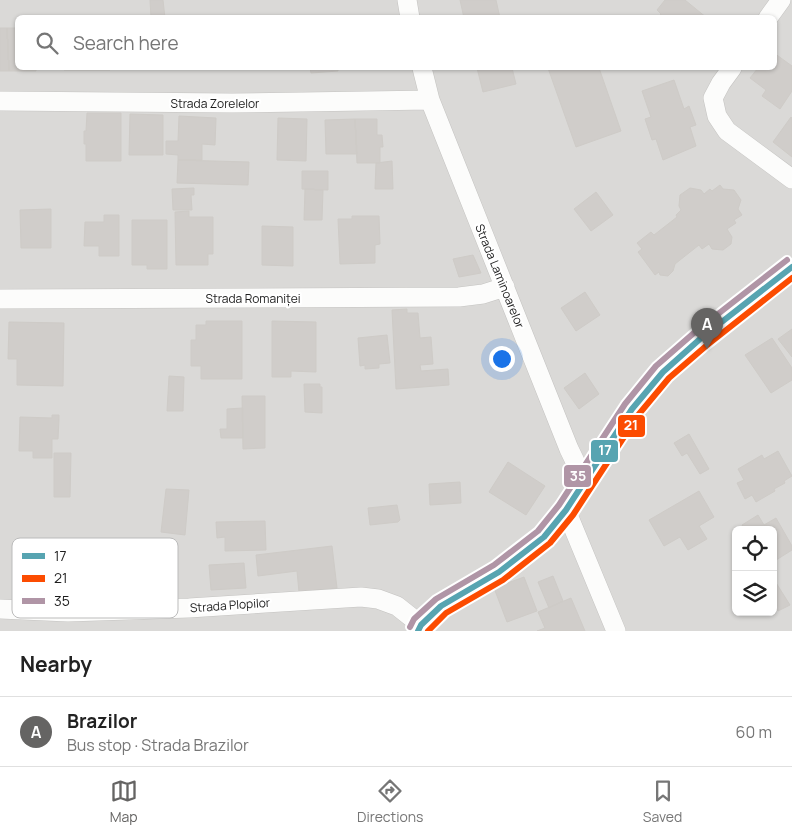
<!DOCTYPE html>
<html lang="en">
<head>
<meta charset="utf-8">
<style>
  :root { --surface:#fff; --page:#f2f2f2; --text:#222; --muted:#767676; --line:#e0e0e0; --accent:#656463 }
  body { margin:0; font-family:Manrope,sans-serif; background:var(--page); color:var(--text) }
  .controls { position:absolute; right:15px; bottom:15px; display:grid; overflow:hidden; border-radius:8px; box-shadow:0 1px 4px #0004 }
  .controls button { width:45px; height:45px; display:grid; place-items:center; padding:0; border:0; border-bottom:1px solid var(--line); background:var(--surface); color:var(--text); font:25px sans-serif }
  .you { position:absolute; left:501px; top:358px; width:18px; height:18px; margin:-12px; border:4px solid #fff; border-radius:50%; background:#1a73e8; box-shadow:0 0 0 8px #1a73e833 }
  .badge { display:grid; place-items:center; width:32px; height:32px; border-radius:50%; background:var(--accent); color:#fff; font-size:16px; font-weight:700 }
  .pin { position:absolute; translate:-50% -41px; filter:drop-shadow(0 1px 2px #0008) }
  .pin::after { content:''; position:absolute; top:26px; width:18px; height:15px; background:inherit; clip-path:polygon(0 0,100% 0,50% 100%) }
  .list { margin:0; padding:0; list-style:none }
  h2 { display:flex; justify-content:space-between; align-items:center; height:65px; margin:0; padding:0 20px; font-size:21px }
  h2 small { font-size:16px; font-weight:400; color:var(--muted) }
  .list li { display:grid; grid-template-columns:32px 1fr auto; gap:15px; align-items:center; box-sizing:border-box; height:70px; padding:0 20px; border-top:1px solid var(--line) }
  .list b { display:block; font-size:19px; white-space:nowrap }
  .list p { margin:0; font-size:16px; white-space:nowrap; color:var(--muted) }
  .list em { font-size:16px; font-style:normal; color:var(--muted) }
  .icon { flex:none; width:28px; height:28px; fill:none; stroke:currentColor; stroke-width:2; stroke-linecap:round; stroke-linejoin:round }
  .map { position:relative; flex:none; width:792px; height:631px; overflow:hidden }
  .search { position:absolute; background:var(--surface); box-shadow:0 1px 4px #0004; left:15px; right:15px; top:15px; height:55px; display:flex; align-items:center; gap:12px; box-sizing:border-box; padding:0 18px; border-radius:8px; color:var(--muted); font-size:19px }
  .sheet { height:135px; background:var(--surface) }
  nav { display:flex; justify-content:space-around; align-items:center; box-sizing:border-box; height:70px; border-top:1px solid var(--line); background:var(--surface); font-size:14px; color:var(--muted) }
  nav a { display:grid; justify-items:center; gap:2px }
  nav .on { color:var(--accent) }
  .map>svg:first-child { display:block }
</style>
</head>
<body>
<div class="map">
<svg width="792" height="631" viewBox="0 0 792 631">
  <rect width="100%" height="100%" fill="#ebe9e5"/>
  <path fill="#dad9d7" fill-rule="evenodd" d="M0,0H792V631H0ZM18,18H774V68H18ZM736,530H773V612H736Z"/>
  <path fill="#d0cdca" stroke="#cecbc7" d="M150,0H163L165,18H151Z
    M460,0H496L500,18H464Z
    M665,0H685L707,18H658L661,14L657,10Z
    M206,16H229V18H206Z
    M0,28H7L9,71H0Z
    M7,28H18V68H36V71H9Z
    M774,53L792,66V91L780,109L762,96L766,90L750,78L758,68H774Z
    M64,68H85V70H64Z
    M85,68H110V70H85Z
    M310,68H338V71L311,73Z
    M477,68H512L516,84L483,92Z
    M548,68H599L621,131L576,147Z
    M674,80L684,109L689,106L696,125L690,127L696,146L663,160L656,139L652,140L645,119L651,117L642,91Z
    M87,113H121V161H86V144H84V131H86Z
    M130,114L163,115V155H129Z
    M179,116L216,118L215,145L202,144V160H178V155L166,154V141H178Z
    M791,117L792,118V157L773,142Z
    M278,118L307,119L306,161L277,160Z
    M355,119H377V135H382L383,147H380V163H357Z
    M355,119L357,154H326L325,120Z
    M178,160L249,162L248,185L177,183Z
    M392,161L393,189H375L376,163Z
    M302,171H328V190L302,189Z
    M720,185L723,189L734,190L741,200L738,209L742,215L734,220L736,223L727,229L732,237L731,244L723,250L712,249L709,244L702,249L699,245L675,264L673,271L668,276L660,275L659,272L655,275L638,252L642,249L637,243L651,232L654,235L677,217L676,215L681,210L679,206L680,195L690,188L701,190L704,194L710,189L712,191Z
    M194,188V195H191L192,210H173L172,189Z
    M305,189L323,190L322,220H304Z
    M596,192L613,215L591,231L574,209Z
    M51,209V248H21L20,210Z
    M189,211V217H213V254H208V265H176L175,212Z
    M104,215H119V256H99V246H84L85,222H104Z
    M352,216H379L380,244L375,245V263L340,264L338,219H352Z
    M132,220H167V269H147V265H132Z
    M262,226L293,227V266L262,265Z
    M473,255L481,273L459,277L453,259Z
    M585,292L600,315L576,331L561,308Z
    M407,309V313H418L420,338L431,337L433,364L420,365L421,371L448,369L449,385L396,389L392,310Z
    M206,321H242V379H201V366H191V340H196V325H206Z
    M272,321L316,322V372L291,371V377H272Z
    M9,322L64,323L63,386L17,385V359H8Z
    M792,329V357L778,339Z
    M387,335L390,363L379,364V368L365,369V365L360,366L358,338Z
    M772,338L792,368V380L771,393L745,355Z
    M585,373L599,394L579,409L564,388Z
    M169,376L184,377L183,411H167Z
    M304,384H320V387H322V413L305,412Z
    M242,396H265V448L243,449Z
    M243,408V438H221L220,429H227V409Z
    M52,415H59V419L58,439H52V458H33V451H19L20,417L52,418Z
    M689,434L709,469L700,474L687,453L682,456L674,443Z
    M778,451L792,476L784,481L785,483L774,489L775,491L756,502L752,495L745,499L737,483L744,480L738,469L762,455L764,459Z
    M54,453H71L70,497H54Z
    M508,462L545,486L526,515L489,492Z
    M460,482L461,503L430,505L429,484Z
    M166,489L189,490L185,535L161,532Z
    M699,491L714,517L699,526L707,539L688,550L680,537L664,546L649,520Z
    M397,505L400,520L398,522L370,525L368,508Z
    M758,515L764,525L776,518L792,546V550L773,562V530H745L742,525Z
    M265,521L266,550L225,551V537L217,538L216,522Z
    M332,546L337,588L299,592L297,571L258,576L256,555Z
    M244,563L246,588L211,590L209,565Z
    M553,576L563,601L549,608L538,582Z
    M524,577L537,611L507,622L494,588Z
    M773,578L790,605L778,611L773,603Z
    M571,598L585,631H537L545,628L538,612Z"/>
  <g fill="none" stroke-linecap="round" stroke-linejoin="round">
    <defs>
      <path id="minor" d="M407,0L410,18
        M768,18L781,0
        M422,68L430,100L569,449L585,482
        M732,68L721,83L713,98L717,116L727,131L792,179
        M0,101L232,103L430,100
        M0,299L459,297L483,294L505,287
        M566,510L616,631
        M0,609L68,612L189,608L361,597L378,599L397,606L421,625
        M418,631L421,625L441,606L499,572L544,537L566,510L632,409L663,372L700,339L792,267"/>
    </defs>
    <use href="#minor" stroke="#c4c3c1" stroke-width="20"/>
    <use href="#minor" stroke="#fcfcfb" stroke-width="19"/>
    <defs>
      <path id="bus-1" d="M418,631L421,625L441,606L499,572L544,537L566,510L632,409L663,372L700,339L792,267"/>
      <path id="bus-2" d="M428,631L446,613L503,580L550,543L573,515L639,414L669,378L706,346L792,278"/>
      <path id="bus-3" d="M410,627L414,619L436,599L494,565L538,531L559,505L625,404L656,366L695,332L787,260"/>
    </defs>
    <use href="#bus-1" stroke="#fff" stroke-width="10"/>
    <use href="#bus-2" stroke="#fff" stroke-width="10"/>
    <use href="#bus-3" stroke="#fff" stroke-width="10"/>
    <use href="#bus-1" stroke="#57a4b1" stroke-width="6"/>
    <use href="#bus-2" stroke="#fc4c01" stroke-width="6"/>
    <use href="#bus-3" stroke="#b095a6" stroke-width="6"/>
  </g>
  <g text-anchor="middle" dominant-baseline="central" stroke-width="4.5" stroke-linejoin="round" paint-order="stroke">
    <g font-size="12" fill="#1d1d1d" stroke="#fff">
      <text x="215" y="103">Strada Zorelelor</text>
      <text transform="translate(500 276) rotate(68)">Strada Laminoarelor</text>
      <text x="253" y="298">Strada Romaniței</text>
      <text transform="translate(230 605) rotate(-4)">Strada Plopilor</text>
    </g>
  </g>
  <rect x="12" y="538" width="166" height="80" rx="8" fill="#fff" stroke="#bbb" stroke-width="1"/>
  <rect x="22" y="553" width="23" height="6" fill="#57a4b1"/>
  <rect x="22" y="575" width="23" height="7" fill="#fc4c01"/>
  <rect x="22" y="598" width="23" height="6" fill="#b095a6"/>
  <g font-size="14" fill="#1d1d1d">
    <text x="54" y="561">17</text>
    <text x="54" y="583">21</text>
    <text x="54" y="606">35</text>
  </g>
  <g stroke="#fff" stroke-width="2">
    <rect x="617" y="414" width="29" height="24" rx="5" fill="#fc4c01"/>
    <rect x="590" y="439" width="29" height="24" rx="5" fill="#57a4b1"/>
    <rect x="563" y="464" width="29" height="24" rx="5" fill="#b095a6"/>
  </g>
  <g font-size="14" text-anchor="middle" font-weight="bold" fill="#fff">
    <text x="631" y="430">21</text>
    <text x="605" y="455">17</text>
    <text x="578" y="481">35</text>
  </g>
</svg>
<div class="controls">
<button><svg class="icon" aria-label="locate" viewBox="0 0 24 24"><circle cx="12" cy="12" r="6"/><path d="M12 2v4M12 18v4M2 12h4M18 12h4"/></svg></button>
<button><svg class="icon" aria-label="layers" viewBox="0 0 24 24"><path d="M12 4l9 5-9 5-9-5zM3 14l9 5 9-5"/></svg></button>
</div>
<div class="you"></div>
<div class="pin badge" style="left:707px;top:349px">A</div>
<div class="search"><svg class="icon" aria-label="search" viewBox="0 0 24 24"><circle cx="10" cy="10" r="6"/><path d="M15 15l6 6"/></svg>Search here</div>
</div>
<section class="sheet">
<h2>Nearby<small></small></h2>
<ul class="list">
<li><span class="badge">A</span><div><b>Brazilor</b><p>Bus stop · Strada Brazilor</p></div><em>60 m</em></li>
</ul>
</section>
<nav>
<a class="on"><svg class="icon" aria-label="map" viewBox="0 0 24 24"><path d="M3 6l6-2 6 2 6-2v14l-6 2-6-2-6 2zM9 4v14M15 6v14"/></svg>Map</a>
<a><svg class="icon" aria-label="directions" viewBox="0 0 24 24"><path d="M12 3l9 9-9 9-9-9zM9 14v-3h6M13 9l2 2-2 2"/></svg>Directions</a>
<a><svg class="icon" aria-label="saved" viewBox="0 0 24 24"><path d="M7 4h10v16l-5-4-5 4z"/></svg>Saved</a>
</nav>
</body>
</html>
